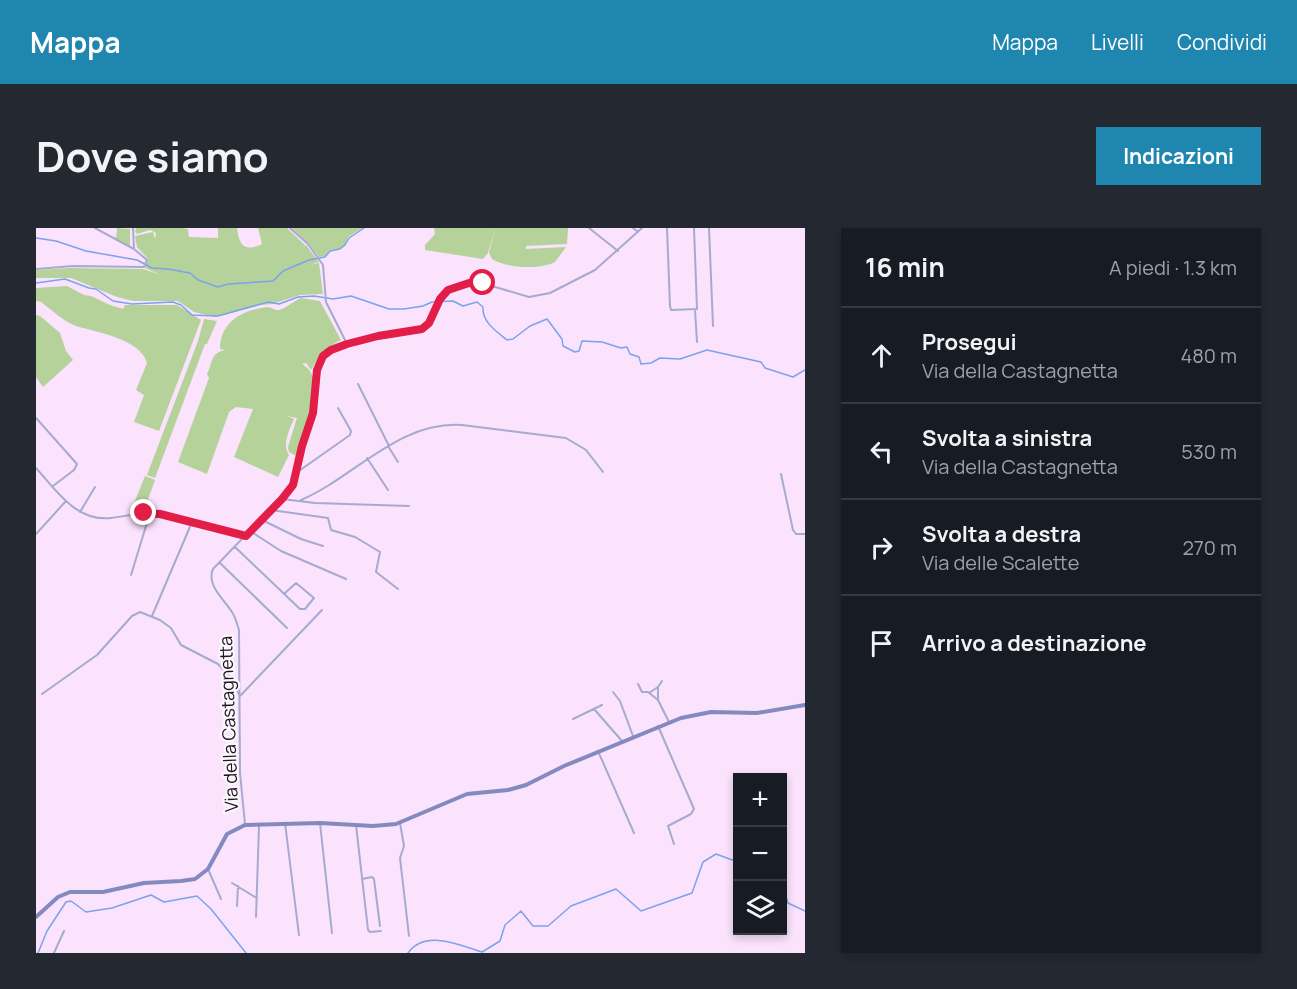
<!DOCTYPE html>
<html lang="it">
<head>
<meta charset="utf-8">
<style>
  :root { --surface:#171b24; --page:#242831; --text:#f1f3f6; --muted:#9ea1a6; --line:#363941; --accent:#1f86af }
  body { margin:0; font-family:Manrope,sans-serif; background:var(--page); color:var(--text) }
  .controls { position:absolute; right:18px; bottom:18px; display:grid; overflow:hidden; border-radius:0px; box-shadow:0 3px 9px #0003 }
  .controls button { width:54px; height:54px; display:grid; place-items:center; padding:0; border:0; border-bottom:2px solid var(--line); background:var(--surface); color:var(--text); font:30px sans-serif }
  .stop { position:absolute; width:18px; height:18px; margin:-14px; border:4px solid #e11d48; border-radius:50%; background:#fff }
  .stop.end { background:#e11d48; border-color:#fff; box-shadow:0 2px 6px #0008 }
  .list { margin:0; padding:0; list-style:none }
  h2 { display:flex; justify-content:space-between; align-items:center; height:78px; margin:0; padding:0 24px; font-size:26px }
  h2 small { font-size:20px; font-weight:400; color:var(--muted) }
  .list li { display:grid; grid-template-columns:39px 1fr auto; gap:18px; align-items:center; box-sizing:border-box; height:96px; padding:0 24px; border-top:2px solid var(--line) }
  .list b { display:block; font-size:22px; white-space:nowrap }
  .list p { margin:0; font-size:20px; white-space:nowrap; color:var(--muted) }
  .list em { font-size:20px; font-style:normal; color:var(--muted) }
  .icon { flex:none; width:33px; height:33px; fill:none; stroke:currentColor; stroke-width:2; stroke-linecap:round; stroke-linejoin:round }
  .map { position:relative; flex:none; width:769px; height:725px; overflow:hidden; border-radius:0px }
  header { display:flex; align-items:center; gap:36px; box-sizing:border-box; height:84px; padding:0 30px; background:var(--accent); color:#fff }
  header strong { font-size:28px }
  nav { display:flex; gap:33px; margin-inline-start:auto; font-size:21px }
  .intro { display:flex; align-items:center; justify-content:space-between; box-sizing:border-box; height:144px; padding:0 36px }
  h1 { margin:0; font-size:42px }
  .button { padding:15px 27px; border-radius:0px; background:var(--accent); color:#fff; font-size:21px; font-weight:700 }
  main { display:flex; gap:36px; padding:0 36px }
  aside { flex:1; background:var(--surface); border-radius:0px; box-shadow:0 3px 9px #0003 }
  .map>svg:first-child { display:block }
</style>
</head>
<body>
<header>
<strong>Mappa</strong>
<nav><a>Mappa</a><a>Livelli</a><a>Condividi</a></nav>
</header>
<div class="intro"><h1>Dove siamo</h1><a class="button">Indicazioni</a></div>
<main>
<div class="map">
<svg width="769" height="725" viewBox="0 0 769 725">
  <rect width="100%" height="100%" fill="#fbe2fd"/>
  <path fill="#b5d29b" d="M81,0L94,1V18L80,11Z
    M100,0H147L152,1L153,9L182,10V13V0H201C203,18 209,24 226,16L222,0H251L269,17L267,19L270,17L283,34L273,37L283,35L287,66L264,67L236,76L225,77L179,89L158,84L142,73H97L81,69L35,50H0V42L33,40L107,41L125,47L109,40L112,31L101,19L99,8L117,4L122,20L119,12L120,5L114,2L101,6L99,3Z
    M256,0H326L312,9L309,17L304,21L294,22L289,28L283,29L274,17Z
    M398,0H532L531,16L490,18V21L530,19L519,34C504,42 470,40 456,31L453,25L459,1L452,25L447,31L389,22V17L399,6Z
    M31,58L48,67L55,68L74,77L87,81L89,77H141L165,92L123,203L98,194L108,167L100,162L111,135C105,111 60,104 40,98C28,94 15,81 5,74L0,73V60Z
    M265,70L284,73L305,112C291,119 283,128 275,142L270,135L266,136C294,151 269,206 262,229L253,224L252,219L261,190L251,188L258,191C253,202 246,217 253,227L242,249L198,229L217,181L200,179L193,184L171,246L142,234L173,150L171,146C177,135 174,125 189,122L184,121C184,93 208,81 232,79C235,79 238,82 241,82C247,83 258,73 265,70Z
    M0,87L4,88L24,105L30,123L37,132L7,159L0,149Z
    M168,91L181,93L171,116H169L119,250L111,247L162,113Z
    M109,248L119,252L108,282L95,283Z"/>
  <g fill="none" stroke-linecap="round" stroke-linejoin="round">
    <path stroke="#7aa3ec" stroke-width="1.5" d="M0,10L20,13L50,23L101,32L116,40L132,41L154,45L162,52L182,59L192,56L237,53L247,43L273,32L289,29L294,23L304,21L309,17L313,10L328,0
      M0,55L29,51L53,60L60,61L77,73L96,76L137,74L145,77L156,87L182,88L232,74L243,76L262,69L278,68L297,71L315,68L353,81H368L387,78L396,74L417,73L427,78L441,74L447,79C446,94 460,103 471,112L477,111L494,98L511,91L526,111L527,118L539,124L543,123L546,113L566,114L585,120L591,119L594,126L603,129L605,136L615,135L624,130L644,131L671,122L725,134L729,140L757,149L769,142
      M746,657L752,675L769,683
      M2,725L11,703L30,674L35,673L50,684L76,680L115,667L128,674L161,668L175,681L210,725
      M372,725C389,701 424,717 446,724L464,713L469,697L485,683L497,698H512L535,678L580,661L605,683L656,665L667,634L680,626L699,633L702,648"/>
    <path stroke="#a5abcf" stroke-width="2" d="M97,0L98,21
      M254,0L272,16L287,37L290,74L311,116
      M553,0L582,23
      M597,0L602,4
      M631,0L634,78L635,82L661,81L658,0
      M673,0L677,98
      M0,41L37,38L108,39L111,32L98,21L59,0
      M659,82L661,114
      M322,156L353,218
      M0,190L41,236L38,242L17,258
      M352,218L362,234
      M331,230L352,262
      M0,240C20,262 40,294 75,290C91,288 106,284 122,285L208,307
      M260,245L314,207L315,203L302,180
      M745,246L757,302L760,306H769
      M246,271L279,275L373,278
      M265,272C319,249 362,193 426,197L530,210L550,222L567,244
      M235,282L292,290L295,302L319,309L344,324L340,344L362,361
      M44,284L59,259
      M226,292L265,311L287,318
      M214,303L245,323L310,351
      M0,306L30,273
      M199,319L264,381H269L278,370L260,355L248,366
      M184,335L251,400
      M95,347L114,285
      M116,388L156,294
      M602,456L606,464H612L622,472V459L626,453
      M577,464L584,473L597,508
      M613,465L622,459
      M6,466L61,427L96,388L104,384L124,392L135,400L145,417L182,436L194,449L204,468L286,382
      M622,472L633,494
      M558,481L586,513
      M537,491L566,477
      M622,498L658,581L655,586L632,598L638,616
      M562,523L598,605
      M249,595L263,707
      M284,595L296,705
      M364,595L368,618L364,630L373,708
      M209,596L204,545L203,402C201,396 200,390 196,384C188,371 170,357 177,341L256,259L278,183L282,138L291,124L303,119L338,109L386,101L396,92L409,65L417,60L428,56H449L493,69L514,65L559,42L606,0
      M320,597L332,702L334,704L345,703
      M172,641L185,671
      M326,651L336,649L338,651L344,698
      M196,655L219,669
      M201,678L202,658
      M220,689L223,598
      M18,725L28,703"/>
    <path stroke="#838abf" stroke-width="4" d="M0,689L22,669L34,664H67L108,655L145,653L159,651L172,641L191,606L209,597L284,595L337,598L360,596L431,566L472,562L490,557L528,538L645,490L675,484L721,485L769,477"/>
  </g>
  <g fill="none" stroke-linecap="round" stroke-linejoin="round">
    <path stroke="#e11d48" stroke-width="8" d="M108,285L124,286L210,308L246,271L257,257L266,218L277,185L281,142L287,128L295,122L311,116L342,108L386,101L393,95L404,71L412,62L433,55H447"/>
  </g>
  <g text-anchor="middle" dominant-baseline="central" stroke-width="4.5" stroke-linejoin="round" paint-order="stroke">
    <g font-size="18" fill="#1e151f" stroke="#fcf7fc">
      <text transform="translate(192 496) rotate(-92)">Via della Castagnetta</text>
    </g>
  </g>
</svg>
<div class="controls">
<button>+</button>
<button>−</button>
<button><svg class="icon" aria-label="layers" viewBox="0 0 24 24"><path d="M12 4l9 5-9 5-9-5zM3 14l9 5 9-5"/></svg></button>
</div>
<div class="stop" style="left:447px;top:55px"></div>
<div class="stop end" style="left:108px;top:285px"></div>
</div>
<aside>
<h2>16 min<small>A piedi · 1.3 km</small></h2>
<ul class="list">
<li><svg class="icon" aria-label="ahead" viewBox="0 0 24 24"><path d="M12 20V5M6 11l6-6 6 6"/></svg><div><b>Prosegui</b><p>Via della Castagnetta</p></div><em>480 m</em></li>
<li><svg class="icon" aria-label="left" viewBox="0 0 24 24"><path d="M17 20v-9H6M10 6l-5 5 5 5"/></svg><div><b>Svolta a sinistra</b><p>Via della Castagnetta</p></div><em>530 m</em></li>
<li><svg class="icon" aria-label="right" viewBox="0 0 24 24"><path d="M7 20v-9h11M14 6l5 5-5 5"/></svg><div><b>Svolta a destra</b><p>Via delle Scalette</p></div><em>270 m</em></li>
<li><svg class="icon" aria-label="arrive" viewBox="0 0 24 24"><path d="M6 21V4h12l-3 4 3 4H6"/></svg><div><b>Arrivo a destinazione</b></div></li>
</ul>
</aside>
</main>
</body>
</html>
